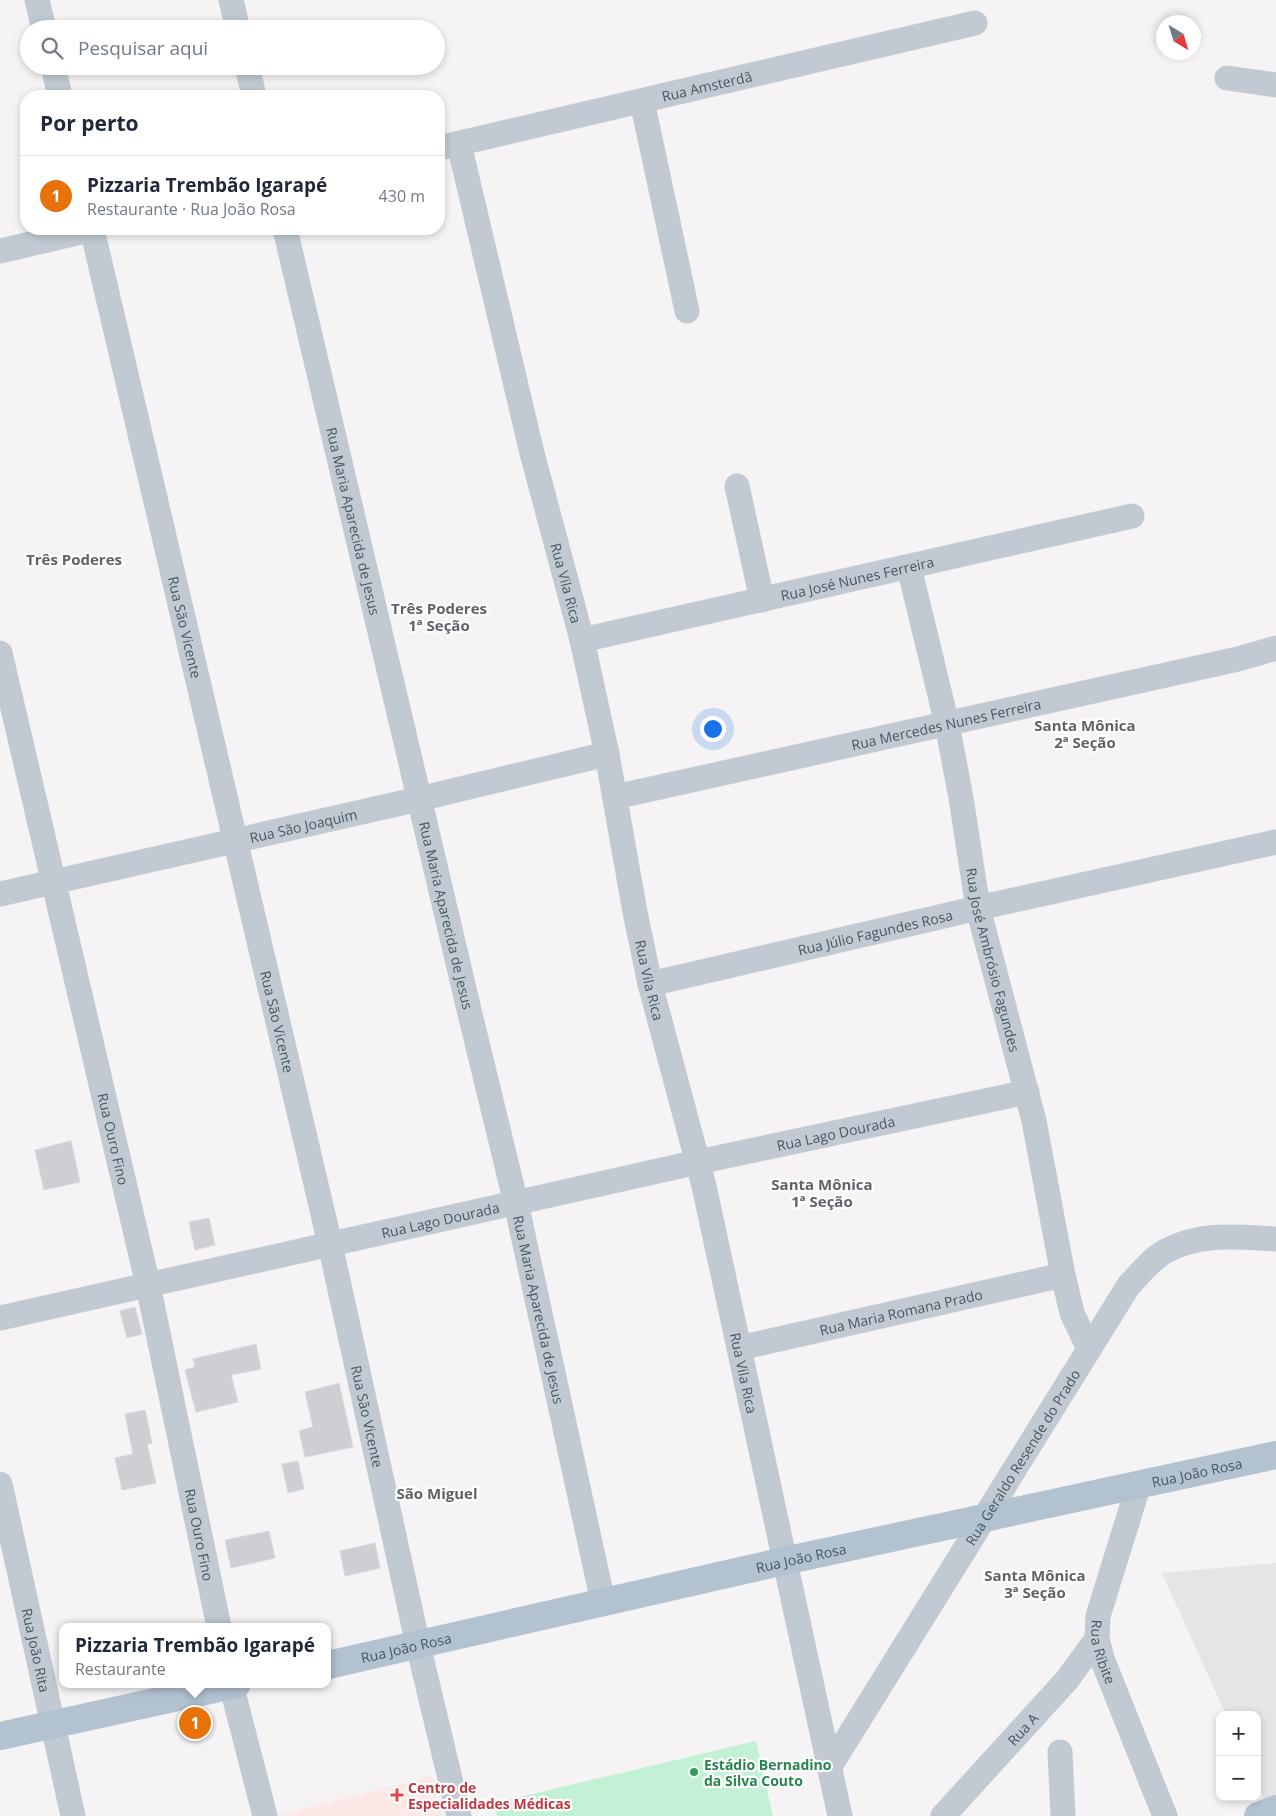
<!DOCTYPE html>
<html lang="pt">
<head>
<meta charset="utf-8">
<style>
  :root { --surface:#fff; --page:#f6f6f7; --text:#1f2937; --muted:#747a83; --line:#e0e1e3; --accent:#b45309 }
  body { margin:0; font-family:"Open Sans",sans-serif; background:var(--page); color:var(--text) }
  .controls { position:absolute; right:15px; bottom:15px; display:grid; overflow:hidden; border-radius:10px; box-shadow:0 2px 8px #0003 }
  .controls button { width:45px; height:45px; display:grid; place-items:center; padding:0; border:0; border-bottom:1px solid var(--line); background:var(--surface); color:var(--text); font:25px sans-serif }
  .compass { position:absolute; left:1156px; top:15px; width:45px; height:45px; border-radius:50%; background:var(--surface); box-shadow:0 2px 8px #0003; rotate:142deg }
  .you { position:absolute; left:712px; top:728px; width:18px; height:18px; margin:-12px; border:4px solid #fff; border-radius:50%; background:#1a73e8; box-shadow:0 0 0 8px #1a73e833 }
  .badge { display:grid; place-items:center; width:32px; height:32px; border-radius:50%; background:var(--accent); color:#fff; font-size:16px; font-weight:700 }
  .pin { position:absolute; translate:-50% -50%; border:2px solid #fff; box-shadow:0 1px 5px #0006 }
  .popup { position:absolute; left:59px; top:1623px; width:272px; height:65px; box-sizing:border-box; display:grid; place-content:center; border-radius:10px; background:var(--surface); filter:drop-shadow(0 1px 4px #0005); font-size:16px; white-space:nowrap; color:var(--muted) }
  .popup b { font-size:19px; color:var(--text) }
  .popup::after { content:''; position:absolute; left:50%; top:100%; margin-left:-10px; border:10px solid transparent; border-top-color:var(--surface) }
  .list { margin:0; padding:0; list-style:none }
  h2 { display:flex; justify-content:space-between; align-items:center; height:65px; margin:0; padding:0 20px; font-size:21px }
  h2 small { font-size:16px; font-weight:400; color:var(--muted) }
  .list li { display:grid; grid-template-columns:32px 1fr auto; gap:15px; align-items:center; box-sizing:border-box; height:80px; padding:0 20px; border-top:1px solid var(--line) }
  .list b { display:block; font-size:19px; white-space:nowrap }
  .list p { margin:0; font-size:16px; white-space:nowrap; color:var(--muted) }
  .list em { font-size:16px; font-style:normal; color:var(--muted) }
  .icon { flex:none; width:28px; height:28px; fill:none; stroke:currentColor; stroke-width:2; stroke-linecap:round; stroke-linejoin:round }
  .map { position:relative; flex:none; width:1276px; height:1816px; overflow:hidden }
  .search { position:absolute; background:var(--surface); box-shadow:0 2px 8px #0003; left:20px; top:20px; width:425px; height:55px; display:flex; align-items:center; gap:12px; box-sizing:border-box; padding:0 18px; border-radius:28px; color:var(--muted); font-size:19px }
  .panel { position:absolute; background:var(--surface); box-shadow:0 2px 8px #0003; left:20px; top:90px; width:425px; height:145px; border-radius:20px }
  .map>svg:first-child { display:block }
</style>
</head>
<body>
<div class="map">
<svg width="1276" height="1816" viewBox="0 0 1276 1816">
  <rect width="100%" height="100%" fill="#f5f3f3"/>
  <path fill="#e6e4e5" d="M1276,1563V1798L1265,1802L1257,1784V1715H1226L1162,1573Z"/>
  <path fill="#fce8e6" d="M432,1776L442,1816H282V1814Z"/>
  <path fill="#c3f1d5" d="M756,1741L773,1816H497L494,1803Z"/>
  <path fill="#cdcfd5" stroke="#d7d9de" d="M71,1141L80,1182L44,1190L35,1150Z
    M209,1218L215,1245L195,1250L189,1222Z
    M135,1307L142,1334L127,1338L120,1311Z
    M256,1344L261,1369L231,1375L238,1402L196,1412L185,1370L195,1367L193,1359Z
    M339,1383L353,1447L305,1457L299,1431L313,1427L305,1392Z
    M145,1410L152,1443L147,1444L156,1483L122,1490L115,1458L133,1454L125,1414Z
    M298,1461L304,1489L288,1493L282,1464Z
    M269,1531L275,1558L231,1568L225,1540Z
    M375,1543L380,1568L345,1576L340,1551Z"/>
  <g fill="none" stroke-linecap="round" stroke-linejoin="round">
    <g stroke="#c1cad2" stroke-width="25">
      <path d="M37,0L44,29"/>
      <path d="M231,0L238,29"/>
      <path d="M53,66L60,96"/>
      <path d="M247,66L254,96"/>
      <path d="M1227,78L1276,85"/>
      <path d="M642,101L687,311"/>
      <path id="s1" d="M459,144L532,453L582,640L607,754L635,912L650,984L704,1186L840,1816"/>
      <path id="s2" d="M439,148L975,23"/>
      <path id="s3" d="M92,229L330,1244L418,1645L459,1816"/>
      <path id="s4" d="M285,229L470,1014L516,1203L603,1602"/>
      <path d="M0,251L94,229"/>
      <path d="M737,486L762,600"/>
      <path id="s5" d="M909,567L947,724L961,798L978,908L1034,1121L1063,1275L1072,1313L1089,1349"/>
      <path id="s6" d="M582,640L1132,516"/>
      <path id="s7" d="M0,653L148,1285L219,1627"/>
      <path id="s8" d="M615,797L1238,659L1276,648"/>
      <path id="s9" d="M0,894L419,799L607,754"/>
      <path id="s10" d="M650,984L978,908L1276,842"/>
      <path id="s11" d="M0,1318L698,1162L1027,1092"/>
      <path id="s12" d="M739,1348L1063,1275"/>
      <path id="s13" d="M0,1484L73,1816"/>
      <path id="s14" d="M1139,1484L1098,1616L1097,1639L1103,1661L1165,1816"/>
      <path d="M231,1684L265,1816"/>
      <path d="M1060,1752L1063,1816"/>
      <path id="s15" d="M829,1768L1129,1285C1141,1273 1152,1258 1166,1251C1202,1232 1237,1237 1276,1239"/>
      <path id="s16" d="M943,1816L1066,1681L1097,1639"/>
    </g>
    <g stroke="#b3c2d1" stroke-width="28">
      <path id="s17" d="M328,1665L784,1561L1276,1455"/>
      <path d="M0,1736L237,1684"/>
      <path d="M1258,1816L1276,1809"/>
    </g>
  </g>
  <circle fill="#2e9e5b" stroke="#fff" stroke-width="2" cx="694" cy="1772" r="5"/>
  <path fill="#e0444e" stroke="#fff" stroke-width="2" d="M394.5 1787.5h5v5h5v5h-5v5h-5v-5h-5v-5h5z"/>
  <g text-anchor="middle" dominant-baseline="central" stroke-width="4.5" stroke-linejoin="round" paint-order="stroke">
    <g font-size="14" fill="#4a5661" stroke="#fff">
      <text stroke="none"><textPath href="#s2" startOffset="275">Rua Amsterdã</textPath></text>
      <text stroke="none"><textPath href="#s4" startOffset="300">Rua Maria Aparecida de Jesus</textPath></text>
      <text stroke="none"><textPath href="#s6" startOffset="282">Rua José Nunes Ferreira</textPath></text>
      <text stroke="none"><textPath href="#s1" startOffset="452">Rua Vila Rica</textPath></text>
      <text stroke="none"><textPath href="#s3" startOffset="409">Rua São Vicente</textPath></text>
      <text stroke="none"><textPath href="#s8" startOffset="339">Rua Mercedes Nunes Ferreira</textPath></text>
      <text stroke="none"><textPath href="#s9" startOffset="311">Rua São Joaquim</textPath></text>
      <text stroke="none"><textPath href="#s4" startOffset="705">Rua Maria Aparecida de Jesus</textPath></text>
      <text stroke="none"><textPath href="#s10" startOffset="231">Rua Júlio Fagundes Rosa</textPath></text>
      <text stroke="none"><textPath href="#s5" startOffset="402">Rua José Ambrósio Fagundes</textPath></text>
      <text stroke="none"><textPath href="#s1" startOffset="858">Rua Vila Rica</textPath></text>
      <text stroke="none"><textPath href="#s3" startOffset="814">Rua São Vicente</textPath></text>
      <text stroke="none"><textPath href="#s11" startOffset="856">Rua Lago Dourada</textPath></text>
      <text stroke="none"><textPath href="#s7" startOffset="499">Rua Ouro Fino</textPath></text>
      <text stroke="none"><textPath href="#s11" startOffset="451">Rua Lago Dourada</textPath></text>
      <text stroke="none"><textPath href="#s4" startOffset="1110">Rua Maria Aparecida de Jesus</textPath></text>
      <text stroke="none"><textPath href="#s12" startOffset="166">Rua Maria Romana Prado</textPath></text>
      <text stroke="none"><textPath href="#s1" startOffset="1262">Rua Vila Rica</textPath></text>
      <text stroke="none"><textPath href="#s3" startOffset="1219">Rua São Vicente</textPath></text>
      <text stroke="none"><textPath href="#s15" startOffset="366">Rua Geraldo Resende do Prado</textPath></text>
      <text stroke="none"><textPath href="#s17" startOffset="890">Rua João Rosa</textPath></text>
      <text stroke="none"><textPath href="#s7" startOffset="904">Rua Ouro Fino</textPath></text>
      <text stroke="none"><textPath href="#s17" startOffset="485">Rua João Rosa</textPath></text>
      <text stroke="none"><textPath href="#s17" startOffset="80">Rua João Rosa</textPath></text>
      <text stroke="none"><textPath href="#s13" startOffset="170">Rua João Rita</textPath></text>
      <text stroke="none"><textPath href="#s14" startOffset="175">Rua Ribite</textPath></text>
      <text stroke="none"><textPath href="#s16" startOffset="118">Rua A</textPath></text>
    </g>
    <g font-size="14" font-weight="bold" fill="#27864d" stroke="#fff" text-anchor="start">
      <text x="704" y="1764">Estádio Bernadino<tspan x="704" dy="16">da Silva Couto</tspan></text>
    </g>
    <g font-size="14" font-weight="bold" fill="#be3a42" stroke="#fff" text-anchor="start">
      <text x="408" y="1787">Centro de<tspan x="408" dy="16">Especialidades Médicas</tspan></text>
    </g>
    <g font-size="15" font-weight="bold" fill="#5f6368" stroke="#fff">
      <text x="74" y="559">Três Poderes</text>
      <text x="439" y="608">Três Poderes<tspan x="439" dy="17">1ª Seção</tspan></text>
      <text x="1085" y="725">Santa Mônica<tspan x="1085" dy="17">2ª Seção</tspan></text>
      <text x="822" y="1184">Santa Mônica<tspan x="822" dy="17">1ª Seção</tspan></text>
      <text x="437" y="1493">São Miguel</text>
      <text x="1035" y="1575">Santa Mônica<tspan x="1035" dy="17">3ª Seção</tspan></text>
    </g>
  </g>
</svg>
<div class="controls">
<button>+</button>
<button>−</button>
</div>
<svg class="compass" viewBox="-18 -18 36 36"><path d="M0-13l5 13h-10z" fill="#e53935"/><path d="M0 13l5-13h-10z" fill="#747a83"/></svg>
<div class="you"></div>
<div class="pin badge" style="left:195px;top:1723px;background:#e8710a">1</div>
<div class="popup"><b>Pizzaria Trembão Igarapé</b>Restaurante</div>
<div class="search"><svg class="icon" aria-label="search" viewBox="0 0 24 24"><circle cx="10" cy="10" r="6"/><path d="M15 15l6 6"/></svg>Pesquisar aqui</div>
<section class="panel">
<h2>Por perto<small></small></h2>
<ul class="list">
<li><span class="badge" style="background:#e8710a">1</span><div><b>Pizzaria Trembão Igarapé</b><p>Restaurante · Rua João Rosa</p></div><em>430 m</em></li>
</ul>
</section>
</div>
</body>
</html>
